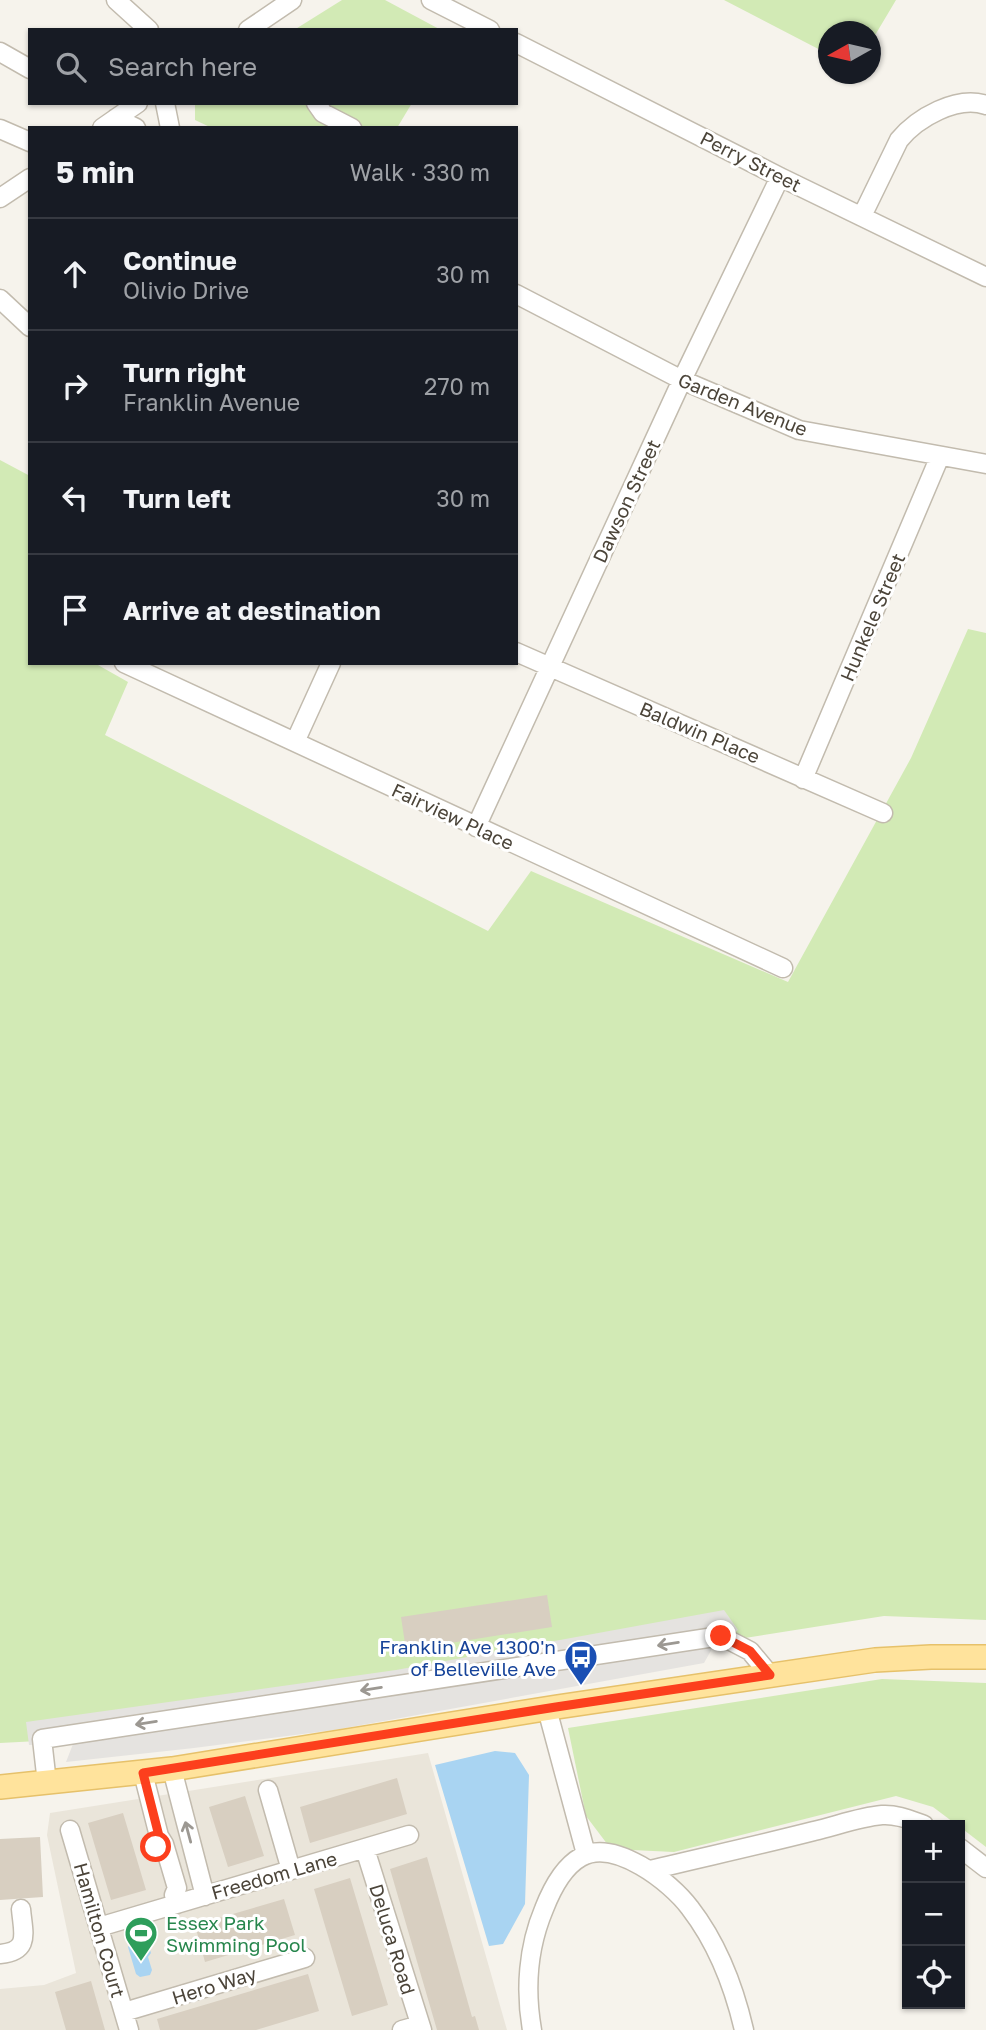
<!DOCTYPE html>
<html lang="en">
<head>
<meta charset="utf-8">
<style>
  :root { --surface:#171b24; --page:#20242c; --text:#f1f3f6; --muted:#9ea1a6; --line:#363941 }
  body { margin:0; font-family:"Golos Text",sans-serif; background:var(--page); color:var(--text) }
  .controls { position:absolute; right:21px; bottom:21px; display:grid; overflow:hidden; border-radius:0px; box-shadow:0 2px 5px #0004 }
  .controls button { width:63px; height:63px; display:grid; place-items:center; padding:0; border:0; border-bottom:2px solid var(--line); background:var(--surface); color:var(--text); font:35px sans-serif }
  .compass { position:absolute; left:818px; top:21px; width:63px; height:63px; border-radius:50%; background:var(--surface); box-shadow:0 2px 5px #0004; rotate:262deg }
  .stop { position:absolute; width:21px; height:21px; margin:-16px; border:5px solid #fc3f1d; border-radius:50%; background:#fff }
  .stop.end { background:#fc3f1d; border-color:#fff; box-shadow:0 2px 7px #0008 }
  .list { margin:0; padding:0; list-style:none }
  h2 { display:flex; justify-content:space-between; align-items:center; height:91px; margin:0; padding:0 28px; font-size:30px }
  h2 small { font-size:23px; font-weight:400; color:var(--muted) }
  .list li { display:grid; grid-template-columns:46px 1fr auto; gap:21px; align-items:center; box-sizing:border-box; height:112px; padding:0 28px; border-top:2px solid var(--line) }
  .list b { display:block; font-size:26px; white-space:nowrap }
  .list p { margin:0; font-size:23px; white-space:nowrap; color:var(--muted) }
  .list em { font-size:23px; font-style:normal; color:var(--muted) }
  .icon { flex:none; width:38px; height:38px; fill:none; stroke:currentColor; stroke-width:2; stroke-linecap:round; stroke-linejoin:round }
  .map { position:relative; flex:none; width:986px; height:2030px; overflow:hidden }
  .search { position:absolute; background:var(--surface); box-shadow:0 2px 5px #0004; left:28px; top:28px; width:490px; height:77px; display:flex; align-items:center; gap:18px; box-sizing:border-box; padding:0 24px; border-radius:0px; color:var(--muted); font-size:26px }
  .panel { position:absolute; background:var(--surface); box-shadow:0 2px 5px #0004; left:28px; top:126px; width:490px; height:539px; border-radius:0px }
  .map>svg:first-child { display:block }
</style>
</head>
<body>
<div class="map">
<svg width="986" height="2030" viewBox="0 0 986 2030">
  <rect width="100%" height="100%" fill="#f6f3ec"/>
  <path fill="#eae5da" d="M428,1753L507,2030H0V1989L44,1985L76,1973L47,1835L50,1813Z"/>
  <path fill="#d2eab5" d="M342,0H385L441,30H294Z
    M724,0H896L871,42L870,32H828V54Z
    M195,103H412L397,128H212L195,120Z
    M0,460L30,476V663H98V665L128,682L105,735L488,931L531,871L788,982L911,758L968,629L986,633V1620L884,1616L115,1737L0,1743Z
    M882,1679L986,1683V1847L960,1827V1825H957L933,1807L896,1796L674,1852L611,1849L586,1816L568,1728Z"/>
  <path fill="#e5e3e0" d="M724,1610L738,1630L713,1647L704,1663L334,1730L194,1748L66,1762L73,1744L29,1745L26,1722L396,1670Z"/>
  <path fill="#a9d4f2" d="M495,1751L515,1753L529,1775L525,1904L503,1944L489,1946L435,1765Z
    M142,1940L147,1941L151,1953L148,1957L152,1970L150,1975L140,1977L136,1974L128,1947L131,1943Z"/>
  <path fill="#d8cfc1" d="M547,1595L552,1627L406,1650L401,1617Z
    M397,1778L407,1814L310,1843L300,1807Z
    M245,1796L264,1856L228,1867L209,1807Z
    M123,1813L146,1890L111,1900L88,1823Z
    M40,1837L43,1897L0,1900V1839Z
    M427,1857L472,2017L475,2016L479,2030H437L390,1869Z
    M350,1878L388,2005L352,2016L314,1889Z
    M284,1899L295,1935L205,1962L195,1925Z
    M308,1974L319,2011L256,2030H160L157,2019Z
    M91,1981L105,2030H66L55,1992Z"/>
  <g fill="none" stroke-linecap="round" stroke-linejoin="round">
    <defs>
      <path id="minor" d="M116,0L149,30
        M431,0L490,30
        M248,30L292,0
        M516,43L780,177L986,277
        M0,52L30,69
        M165,103L170,128
        M316,103L323,113L352,128
        M116,118L136,128
        M102,128L138,103
        M0,129L30,142
        M0,198L30,178
        M862,216L899,140C917,118 957,95 986,105
        M516,294L682,380L799,430L986,464
        M0,299L30,327
        M516,652L883,813
        M124,663L783,968
        M295,742L331,663
        M803,779L940,456
        M476,827L682,380L780,177
        M547,1709L586,1854
        M172,1769L205,1896
        M143,1773L159,1836L164,1844L177,1888L174,1895L177,1904
        M47,1783L42,1739L721,1636L750,1651L770,1675
        M268,1790L291,1870
        M70,1830L129,2030
        M960,1848L986,1868
        M365,1849L422,2030
        M650,1870C704,1857 759,1845 814,1831C836,1826 859,1817 882,1815C897,1814 910,1820 924,1825
        M99,1927L409,1835
        M0,1954C31,1951 23,1933 21,1909
        M124,2012L305,1958
        M402,2030L420,2025
        M532,2030C525,1990 528,1947 544,1909C551,1891 563,1867 581,1857C614,1838 671,1882 690,1908C717,1943 734,1987 744,2030"/>
      <path id="major" d="M0,1787L172,1769L557,1707L875,1660L931,1657H986"/>
    </defs>
    <use href="#minor" stroke="#c2bbae" stroke-width="21"/>
    <use href="#major" stroke="#e6c16a" stroke-width="26"/>
    <use href="#minor" stroke="#fff" stroke-width="18"/>
    <use href="#major" stroke="#ffe39c" stroke-width="23"/>
  </g>
  <defs><path id="oneway-shaft" d="M-6 0H5M1.5-3L5.5 0L1.5 3" fill="none" stroke-width="1.6" stroke-linecap="round" stroke-linejoin="round" transform="scale(1.75)"/></defs>
  <g stroke="#9c9892">
    <use href="#oneway-shaft" transform="translate(668 1644) rotate(171)"/>
    <use href="#oneway-shaft" transform="translate(371 1689) rotate(171)"/>
    <use href="#oneway-shaft" transform="translate(146 1723) rotate(171)"/>
    <use href="#oneway-shaft" transform="translate(188 1832) rotate(-105)"/>
  </g>
  <g fill="none" stroke-linecap="round" stroke-linejoin="round">
    <path stroke="#fc3f1d" stroke-width="9" d="M156,1847L159,1836L143,1773L556,1707L770,1675L750,1651L721,1636"/>
  </g>
  <defs>
    <symbol id="bus-pin" viewBox="-11 -11 22 30"><path d="M0 17L-7.5 6A9.5 9.5 0 1 1 7.5 6Z" fill="#1a4fb4" stroke="#fff"/><path d="M-5-6H5V4H4V6H2V4H-2V6H-4V4H-5ZM-3.5-4V0h7V-4ZM-3.5 1.2v1.5H-2V1.2ZM2 1.2v1.5H3.5V1.2Z" fill="#fff"/></symbol>
    <symbol id="stadium-pin" viewBox="-11 -11 22 30"><path d="M0 17L-7.5 6A9.5 9.5 0 1 1 7.5 6Z" fill="#2e9e5b" stroke="#fff"/><path d="M0-5a6.5 5 0 1 0 0 10a6.5 5 0 1 0 0-10ZM-3.5-1.8h7v3.6h-7Z" fill="#fff"/></symbol>
  </defs>
  <g fill-rule="evenodd">
    <use href="#bus-pin" x="562" y="1638" width="38" height="52"/>
    <use href="#stadium-pin" x="122" y="1914" width="38" height="52"/>
  </g>
  <g text-anchor="middle" dominant-baseline="central" stroke-width="6" stroke-linejoin="round" paint-order="stroke">
    <g font-size="19" fill="#4b4439" stroke="#fff">
      <text transform="translate(751 161) rotate(27)">Perry Street</text>
      <text transform="translate(743 404) rotate(22)">Garden Avenue</text>
      <text transform="translate(626 501) rotate(-65)">Dawson Street</text>
      <text transform="translate(872 617) rotate(-67)">Hunkele Street</text>
      <text transform="translate(700 732) rotate(23)">Baldwin Place</text>
      <text transform="translate(453 816) rotate(25)">Fairview Place</text>
      <text transform="translate(274 1875) rotate(-16)">Freedom Lane</text>
      <text transform="translate(100 1930) rotate(74)">Hamilton Court</text>
      <text transform="translate(393 1939) rotate(73)">Deluca Road</text>
      <text transform="translate(214 1985) rotate(-17)">Hero Way</text>
    </g>
    <g font-size="19" fill="#164399" stroke="#fff" text-anchor="end">
      <text x="556" y="1646">Franklin Ave 1300'n<tspan x="556" dy="22">of Belleville Ave</tspan></text>
    </g>
    <g font-size="19" fill="#27864d" stroke="#fff" text-anchor="start">
      <text x="166" y="1922">Essex Park<tspan x="166" dy="22">Swimming Pool</tspan></text>
    </g>
  </g>
</svg>
<div class="controls">
<button>+</button>
<button>−</button>
<button><svg class="icon" aria-label="locate" viewBox="0 0 24 24"><circle cx="12" cy="12" r="6"/><path d="M12 2v4M12 18v4M2 12h4M18 12h4"/></svg></button>
</div>
<svg class="compass" viewBox="-18 -18 36 36"><path d="M0-13l5 13h-10z" fill="#e53935"/><path d="M0 13l5-13h-10z" fill="#9ea1a6"/></svg>
<div class="stop" style="left:156px;top:1847px"></div>
<div class="stop end" style="left:721px;top:1636px"></div>
<div class="search"><svg class="icon" aria-label="search" viewBox="0 0 24 24"><circle cx="10" cy="10" r="6"/><path d="M15 15l6 6"/></svg>Search here</div>
<section class="panel">
<h2>5 min<small>Walk · 330 m</small></h2>
<ul class="list">
<li><svg class="icon" aria-label="ahead" viewBox="0 0 24 24"><path d="M12 20V5M6 11l6-6 6 6"/></svg><div><b>Continue</b><p>Olivio Drive</p></div><em>30 m</em></li>
<li><svg class="icon" aria-label="right" viewBox="0 0 24 24"><path d="M7 20v-9h11M14 6l5 5-5 5"/></svg><div><b>Turn right</b><p>Franklin Avenue</p></div><em>270 m</em></li>
<li><svg class="icon" aria-label="left" viewBox="0 0 24 24"><path d="M17 20v-9H6M10 6l-5 5 5 5"/></svg><div><b>Turn left</b></div><em>30 m</em></li>
<li><svg class="icon" aria-label="arrive" viewBox="0 0 24 24"><path d="M6 21V4h12l-3 4 3 4H6"/></svg><div><b>Arrive at destination</b></div></li>
</ul>
</section>
</div>
</body>
</html>
